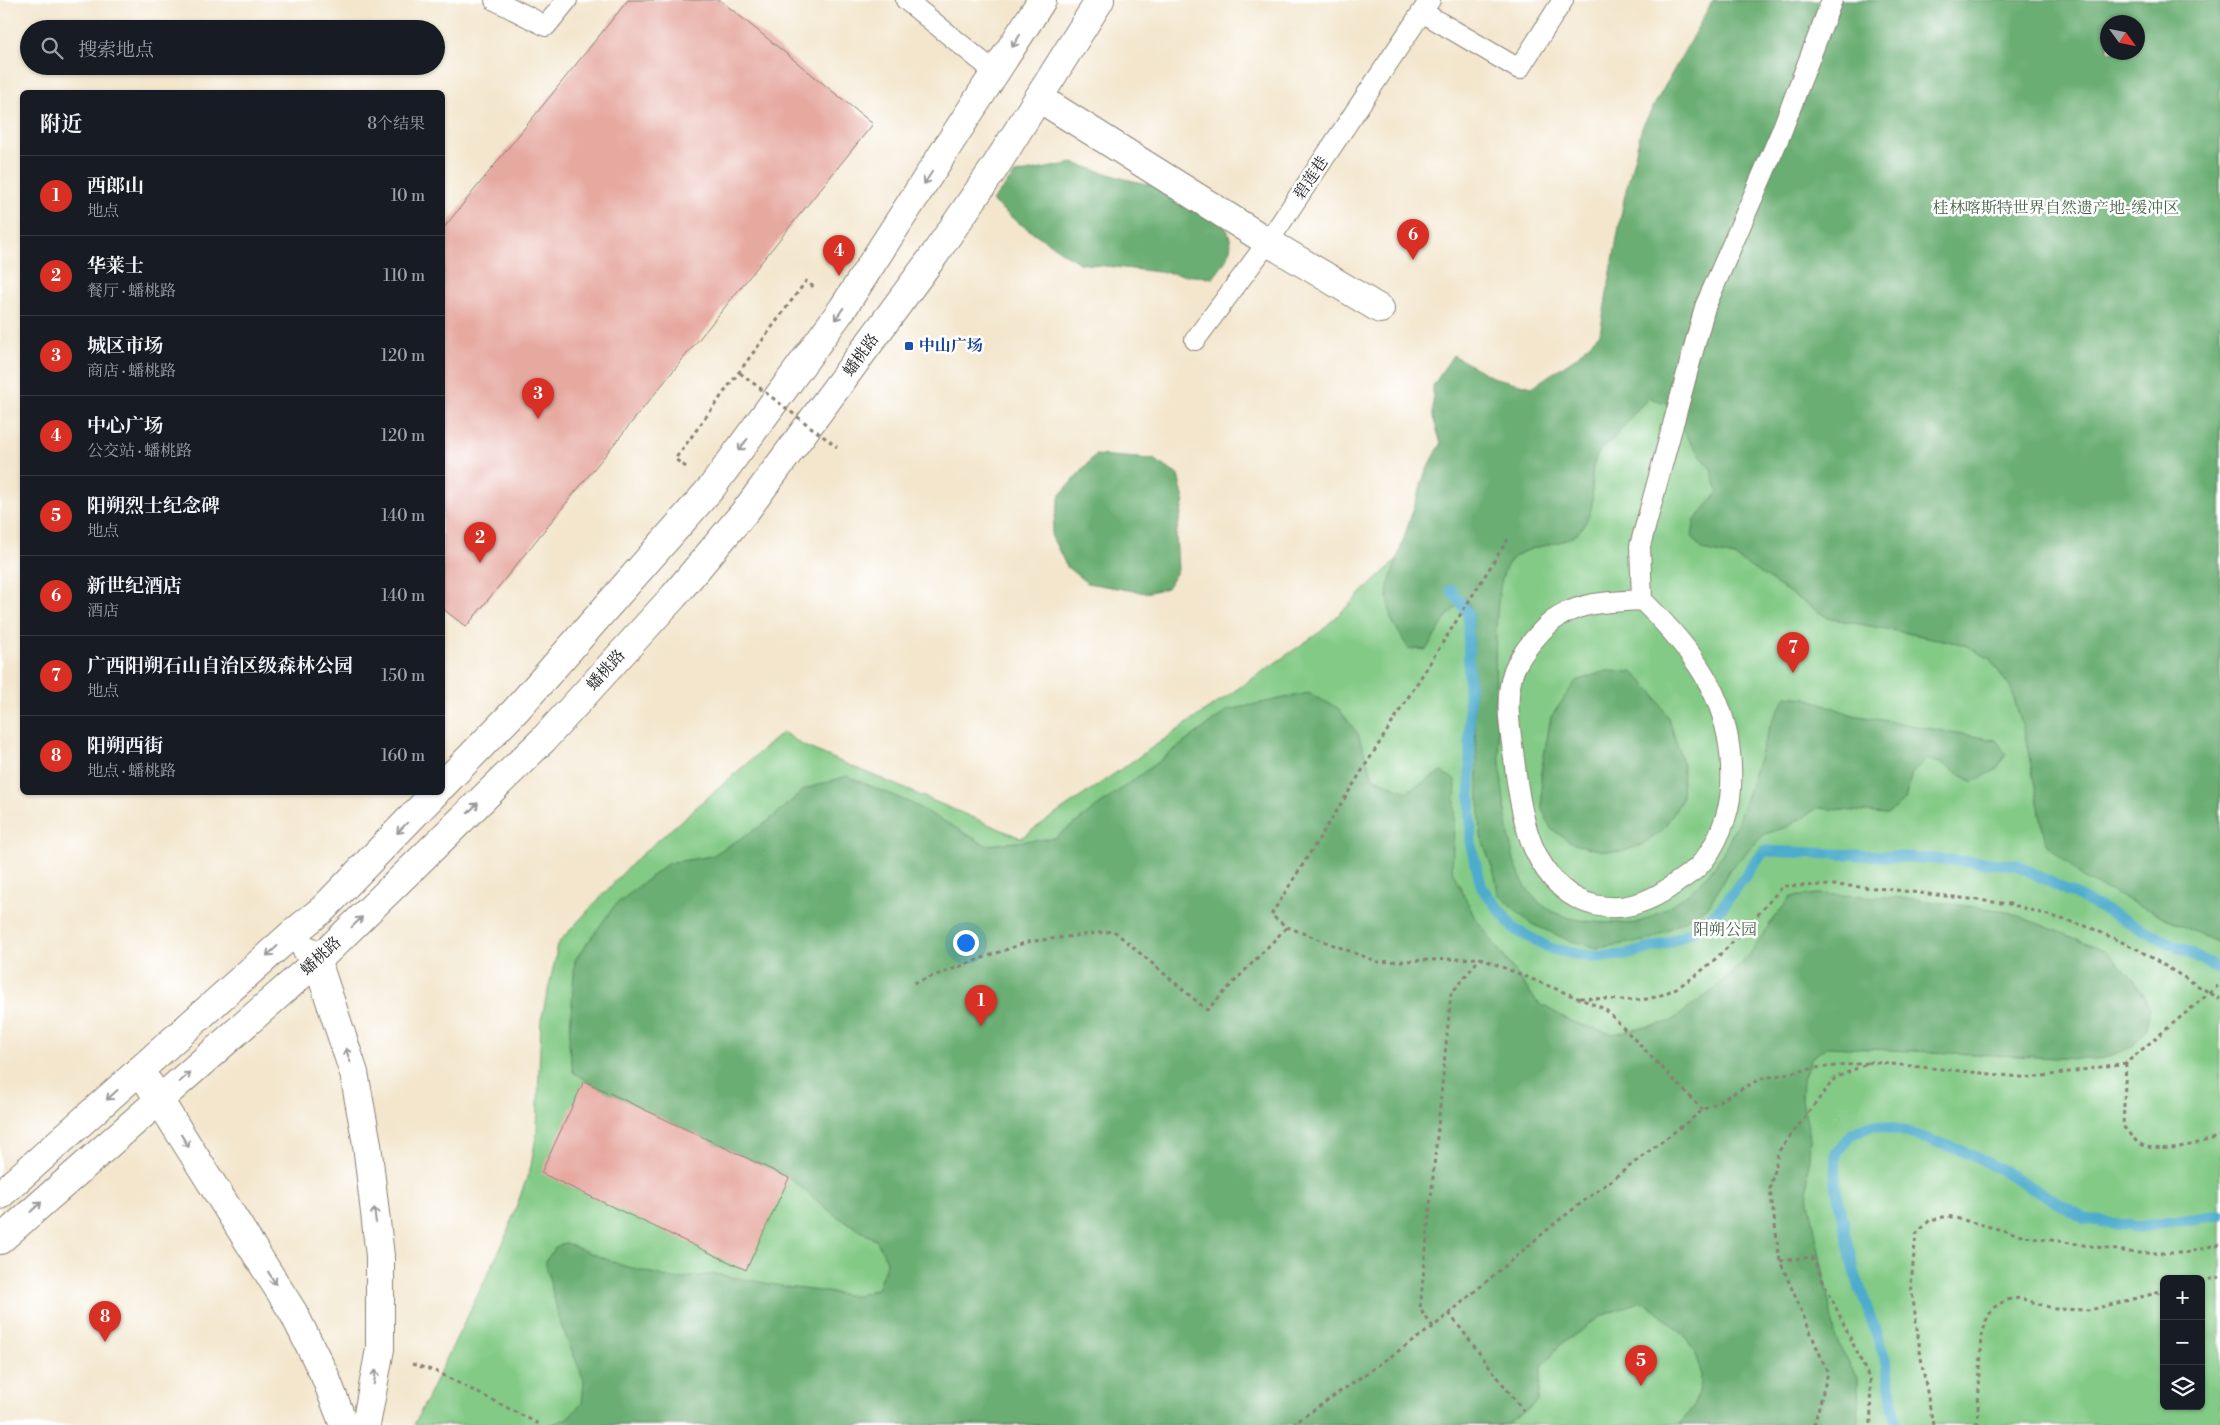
<!DOCTYPE html>
<html lang="zh">
<head>
<meta charset="utf-8">
<style>
  :root { --surface:#171b24; --page:#20242c; --text:#f1f3f6; --muted:#9ea1a6; --line:#363941; --accent:#d93025 }
  body { margin:0; font-family:"Libre Bodoni","Noto Serif SC",serif; background:var(--page); color:var(--text) }
  .controls { position:absolute; right:15px; bottom:15px; display:grid; overflow:hidden; border-radius:8px; box-shadow:0 1px 4px #0004 }
  .controls button { width:45px; height:45px; display:grid; place-items:center; padding:0; border:0; border-bottom:1px solid var(--line); background:var(--surface); color:var(--text); font:25px sans-serif }
  .compass { position:absolute; left:2100px; top:15px; width:45px; height:45px; border-radius:50%; background:var(--surface); box-shadow:0 1px 4px #0004; rotate:123deg }
  .you { position:absolute; left:965px; top:942px; width:18px; height:18px; margin:-12px; border:4px solid #fff; border-radius:50%; background:#1a73e8; box-shadow:0 0 0 8px #1a73e833 }
  .badge { display:grid; place-items:center; width:32px; height:32px; border-radius:50%; background:var(--accent); color:#fff; font-size:16px; font-weight:700 }
  .pin { position:absolute; translate:-50% -41px; filter:drop-shadow(0 1px 2px #0008) }
  .pin::after { content:''; position:absolute; top:26px; width:18px; height:15px; background:inherit; clip-path:polygon(0 0,100% 0,50% 100%) }
  .list { margin:0; padding:0; list-style:none }
  h2 { display:flex; justify-content:space-between; align-items:center; height:65px; margin:0; padding:0 20px; font-size:21px }
  h2 small { font-size:16px; font-weight:400; color:var(--muted) }
  .list li { display:grid; grid-template-columns:32px 1fr auto; gap:15px; align-items:center; box-sizing:border-box; height:80px; padding:0 20px; border-top:1px solid var(--line) }
  .list b { display:block; font-size:19px; white-space:nowrap }
  .list p { margin:0; font-size:16px; white-space:nowrap; color:var(--muted) }
  .list em { font-size:16px; font-style:normal; color:var(--muted) }
  .icon { flex:none; width:28px; height:28px; fill:none; stroke:currentColor; stroke-width:2; stroke-linecap:round; stroke-linejoin:round }
  .map { position:relative; flex:none; width:2220px; height:1425px; overflow:hidden }
  .search { position:absolute; background:var(--surface); box-shadow:0 1px 4px #0004; left:20px; top:20px; width:425px; height:55px; display:flex; align-items:center; gap:12px; box-sizing:border-box; padding:0 18px; border-radius:28px; color:var(--muted); font-size:19px }
  .panel { position:absolute; background:var(--surface); box-shadow:0 1px 4px #0004; left:20px; top:90px; width:425px; height:705px; border-radius:8px }
  .map>svg:first-child { display:block }
</style>
</head>
<body>
<div class="map">
<svg width="2220" height="1425" viewBox="0 0 2220 1425">
  <rect width="100%" height="100%" fill="#fff"/>
  <filter id="ink" filterUnits="userSpaceOnUse"><feTurbulence type="fractalNoise" baseFrequency=".02" numOctaves="2"/><feDisplacementMap in="SourceGraphic" scale="10" xChannelSelector="R" yChannelSelector="G"/><feConvolveMatrix kernelMatrix="1 2 1 2 8 2 1 2 1" color-interpolation-filters="sRGB"/></filter>
  <filter id="wash" filterUnits="userSpaceOnUse"><feTurbulence type="fractalNoise" baseFrequency=".0096" numOctaves="4" result="noise"/><feDisplacementMap in="SourceGraphic" scale="20" xChannelSelector="R" yChannelSelector="G"/><feGaussianBlur stdDeviation="1.12" result="paint"/><feColorMatrix in="noise" values="0 0 0 0 0 0 0 0 0 0 0 0 0 0 0 0 0 1.4 0 .05"/><feComposite in="paint" operator="in"/></filter>
  <g filter="url(#wash)">
    <rect width="100%" height="100%" fill="#f3e6cd"/>
    <path fill="#83ca86" stroke="#507351" fill-rule="evenodd" d="M2220,0V1425H414L504,1241L531,1166L537,1130L541,1020L556,956V948L560,941L633,862L783,732L804,746L1021,838L1320,632L1455,505L1593,345L1631,297L1703,92ZM2108,22H2138V52H2108ZM2164,1279H2201V1406H2164Z"/>
    <path fill="#6aae73" stroke="#436548" fill-rule="evenodd" d="M1713,0H2220V944L2086,880L2046,844L2025,735L2011,689L1990,659L1963,644L1828,618L1735,557L1702,550L1692,536L1695,520L1718,492L1711,469L1689,440L1666,403L1649,398C1634,411 1627,424 1614,438C1604,448 1598,448 1594,464C1587,487 1600,498 1584,525C1569,551 1524,540 1508,564C1483,600 1500,826 1517,869C1520,877 1526,888 1531,894C1550,919 1588,923 1616,923C1622,923 1630,925 1636,923C1660,915 1700,888 1714,867C1742,826 1753,771 1770,726C1774,716 1781,706 1786,696L1807,698L1853,715L1996,740L2006,754L1996,770L1972,782L1944,764L1926,759L1912,773L1905,800L1887,814L1818,808L1787,827L1765,834L1730,869L1708,907L1650,940L1596,948L1568,940L1530,923L1498,894L1495,876L1481,836L1474,711L1473,613L1465,597L1446,618L1426,650L1408,648L1391,619L1387,590L1425,473L1441,444L1433,417V386L1453,355L1492,377L1532,387L1575,358L1600,333L1624,199L1642,127ZM2108,22H2138V52H2108Z
      M1073,163L1125,179L1164,188L1226,228C1238,248 1225,262 1213,278L1079,263L1016,221L992,201L1015,174Z
      M1095,455L1153,459L1178,475L1184,500L1176,535L1178,570L1167,588L1146,593L1087,583L1067,567L1051,535L1060,495Z
      M1606,671L1633,672L1652,691L1669,719L1683,764L1682,799L1662,831L1641,845L1621,852L1603,851L1574,844L1551,829L1542,808L1541,772L1551,717L1576,681Z
      M1308,693L1338,708L1358,734L1373,777L1406,792L1441,772L1456,780L1452,870L1474,916L1537,1002L1572,1022L1613,1034L1670,1022L1711,992L1748,957L1773,919L1791,897L1817,894L1906,898L2006,911L2105,950L2134,979L2150,1008L2146,1029L2132,1047L2099,1060L1827,1047L1811,1058L1803,1080L1802,1100L1810,1137L1807,1190L1836,1339L1858,1380L1859,1425H1679C1726,1373 1690,1332 1642,1301L1601,1316L1559,1346L1542,1366L1538,1402L1506,1425H549L566,1419L582,1404L584,1380L560,1322L545,1262L555,1247L565,1243L621,1265L675,1279L715,1274L787,1287L858,1296L878,1288L887,1261L877,1241L835,1215L789,1178L596,1087L573,1072L569,1044L575,960L615,905L668,863L712,856L767,822L805,789L847,776L913,804L986,845L1055,838L1228,710Z"/>
    <g fill="none" stroke-linecap="round" stroke-linejoin="round">
      <path stroke="#4eaccc" stroke-width="11" d="M1451,590L1468,613L1471,846L1482,888L1514,929L1552,949L1592,957L1626,955L1665,944L1698,929L1722,907L1764,851L1905,857L2017,865L2220,969
        M1896,1425L1887,1364L1854,1271L1835,1183L1836,1153L1853,1133L1874,1125L1900,1130L1960,1150L2002,1170L2085,1219L2138,1227L2220,1215"/>
    </g>
    <g id="blocks">
      <path fill="#e6a9a0" d="M628,0H720L873,124L466,627L442,608V230Z
        M584,1081L789,1178L746,1270L541,1173Z"/>
    </g>
  </g>
  <g filter="url(#ink)">
    <use href="#blocks" fill-opacity="0" stroke="#888174" stroke-width="1"/>
    <g fill="none" stroke-linecap="round" stroke-linejoin="round">
      <defs>
        <path id="lane" d="M495,0L546,26L567,0
          M906,0L996,73
          M1422,12L1519,69L1563,0
          M1195,340L1268,242L1430,0
          M1642,600C1614,602 1585,601 1560,616C1544,625 1521,653 1514,670C1504,698 1510,729 1514,758C1517,786 1523,824 1534,849C1563,913 1622,924 1676,883C1683,878 1691,873 1697,868C1716,849 1730,814 1731,788C1735,705 1698,655 1642,600L1640,546L1705,307L1780,135L1832,0"/>
        <path id="street" d="M1039,98L1268,242L1380,309"/>
        <path id="secondary" d="M442,786L516,710L712,487L843,308L1042,0
          M307,950L317,961L354,1073L367,1144L380,1256V1349L366,1425
          M149,1084L293,1312L325,1376L344,1425
          M0,1195L292,934L323,909L436,792
          M0,1240L317,961L543,740L674,596L747,509L935,254L995,167L1100,0"/>
      </defs>
      <use href="#lane" stroke="#888174" stroke-width="22"/>
      <use href="#street" stroke="#888174" stroke-width="30"/>
      <use href="#secondary" stroke="#888174" stroke-width="30"/>
      <path stroke="#888174" stroke-width="3" stroke-dasharray="4 4" stroke-linecap="butt" d="M686,467L675,459L806,281L816,289
        M1508,539L1271,915L1287,927L1378,962L1480,958L1605,1009L1703,1110
        M914,983L1027,942L1114,931L1207,1010L1287,927
        M1580,998C1601,998 1625,1002 1646,999C1697,991 1750,923 1783,886L1835,885L1888,889L2010,904L2089,927L2137,949L2220,999
        M2126,1063L2123,1126C2128,1132 2133,1139 2139,1143C2158,1156 2201,1143 2220,1136
        M1780,1261L1812,1257L1870,1380L1871,1425
        M2201,1281L2220,1277
        M1449,1313L1524,1412
        M1433,1327L1420,1309L1451,994L1480,958
        M412,1364L435,1371L541,1425
        M1292,1425L1433,1327L1554,1224L1703,1110L1760,1079L1815,1068L1868,1063
        M1814,1425L1828,1373L1780,1261L1770,1189L1778,1152L1835,1078L1871,1062L2031,1078L2126,1063L2220,984
        M1933,1425L1921,1358L1911,1284L1916,1234L1930,1220L1948,1216L2025,1236L2136,1253H2185L2220,1244
        M1977,1425L1982,1336L1986,1321L1993,1308L2006,1300L2020,1298L2055,1309L2090,1310L2164,1291"/>
      <use href="#lane" stroke="#fff" stroke-width="20"/>
      <use href="#street" stroke="#fff" stroke-width="28"/>
      <use href="#secondary" stroke="#fff" stroke-width="28"/>
      <path stroke="#888174" stroke-width="3" stroke-dasharray="4 4" stroke-linecap="butt" d="M740,373L837,447"/>
    </g>
    <defs><path id="oneway-shaft" d="M-6 0H5M1.5-3L5.5 0L1.5 3" fill="none" stroke-width="1.6" stroke-linecap="round" stroke-linejoin="round" transform="scale(1.25)"/></defs>
    <g stroke="#999">
      <use href="#oneway-shaft" transform="translate(1016 41) rotate(123)"/>
      <use href="#oneway-shaft" transform="translate(928 178) rotate(123)"/>
      <use href="#oneway-shaft" transform="translate(839 314) rotate(126)"/>
      <use href="#oneway-shaft" transform="translate(743 445) rotate(126)"/>
      <use href="#oneway-shaft" transform="translate(473 808) rotate(-45)"/>
      <use href="#oneway-shaft" transform="translate(402 828) rotate(134)"/>
      <use href="#oneway-shaft" transform="translate(357 922) rotate(-44)"/>
      <use href="#oneway-shaft" transform="translate(272 951) rotate(138)"/>
      <use href="#oneway-shaft" transform="translate(348 1055) rotate(-109)"/>
      <use href="#oneway-shaft" transform="translate(185 1077) rotate(-41)"/>
      <use href="#oneway-shaft" transform="translate(112 1095) rotate(138)"/>
      <use href="#oneway-shaft" transform="translate(185 1141) rotate(58)"/>
      <use href="#oneway-shaft" transform="translate(36 1207) rotate(-42)"/>
      <use href="#oneway-shaft" transform="translate(375 1215) rotate(-97)"/>
      <use href="#oneway-shaft" transform="translate(272 1278) rotate(58)"/>
      <use href="#oneway-shaft" transform="translate(375 1377) rotate(-80)"/>
    </g>
  </g>
  <rect fill="#1a4fb4" stroke="#fff" stroke-width="2" x="904" y="341" width="10" height="10" rx="2.5"/>
  <g text-anchor="middle" dominant-baseline="central" stroke-width="5" stroke-linejoin="round" paint-order="stroke">
    <g font-size="16" fill="#1c1c1c" stroke="#fff">
      <text transform="translate(1311 178) rotate(-56)">碧莲巷</text>
      <text transform="translate(861 355) rotate(-54)">蟠桃路</text>
      <text transform="translate(606 670) rotate(-48)">蟠桃路</text>
      <text transform="translate(321 956) rotate(-43)">蟠桃路</text>
    </g>
    <g font-size="16" fill="#456246" stroke="#fff">
      <text x="2056" y="208">桂林喀斯特世界自然遗产地-缓冲区</text>
      <text x="1725" y="930">阳朔公园</text>
    </g>
    <g font-size="16" font-weight="bold" fill="#164399" stroke="#fff" text-anchor="start">
      <text x="919" y="346">中山广场</text>
    </g>
  </g>
</svg>
<div class="controls">
<button>+</button>
<button>−</button>
<button><svg class="icon" aria-label="layers" viewBox="0 0 24 24"><path d="M12 4l9 5-9 5-9-5zM3 14l9 5 9-5"/></svg></button>
</div>
<svg class="compass" viewBox="-18 -18 36 36"><path d="M0-13l5 13h-10z" fill="#e53935"/><path d="M0 13l5-13h-10z" fill="#9ea1a6"/></svg>
<div class="you"></div>
<div class="pin badge" style="left:981px;top:1026px">1</div>
<div class="pin badge" style="left:480px;top:563px">2</div>
<div class="pin badge" style="left:538px;top:419px">3</div>
<div class="pin badge" style="left:839px;top:276px">4</div>
<div class="pin badge" style="left:1641px;top:1386px">5</div>
<div class="pin badge" style="left:1413px;top:260px">6</div>
<div class="pin badge" style="left:1793px;top:673px">7</div>
<div class="pin badge" style="left:105px;top:1342px">8</div>
<div class="search"><svg class="icon" aria-label="search" viewBox="0 0 24 24"><circle cx="10" cy="10" r="6"/><path d="M15 15l6 6"/></svg>搜索地点</div>
<section class="panel">
<h2>附近<small>8个结果</small></h2>
<ul class="list">
<li><span class="badge">1</span><div><b>西郎山</b><p>地点</p></div><em>10 m</em></li>
<li><span class="badge">2</span><div><b>华莱士</b><p>餐厅 · 蟠桃路</p></div><em>110 m</em></li>
<li><span class="badge">3</span><div><b>城区市场</b><p>商店 · 蟠桃路</p></div><em>120 m</em></li>
<li><span class="badge">4</span><div><b>中心广场</b><p>公交站 · 蟠桃路</p></div><em>120 m</em></li>
<li><span class="badge">5</span><div><b>阳朔烈士纪念碑</b><p>地点</p></div><em>140 m</em></li>
<li><span class="badge">6</span><div><b>新世纪酒店</b><p>酒店</p></div><em>140 m</em></li>
<li><span class="badge">7</span><div><b>广西阳朔石山自治区级森林公园</b><p>地点</p></div><em>150 m</em></li>
<li><span class="badge">8</span><div><b>阳朔西街</b><p>地点 · 蟠桃路</p></div><em>160 m</em></li>
</ul>
</section>
</div>
</body>
</html>
